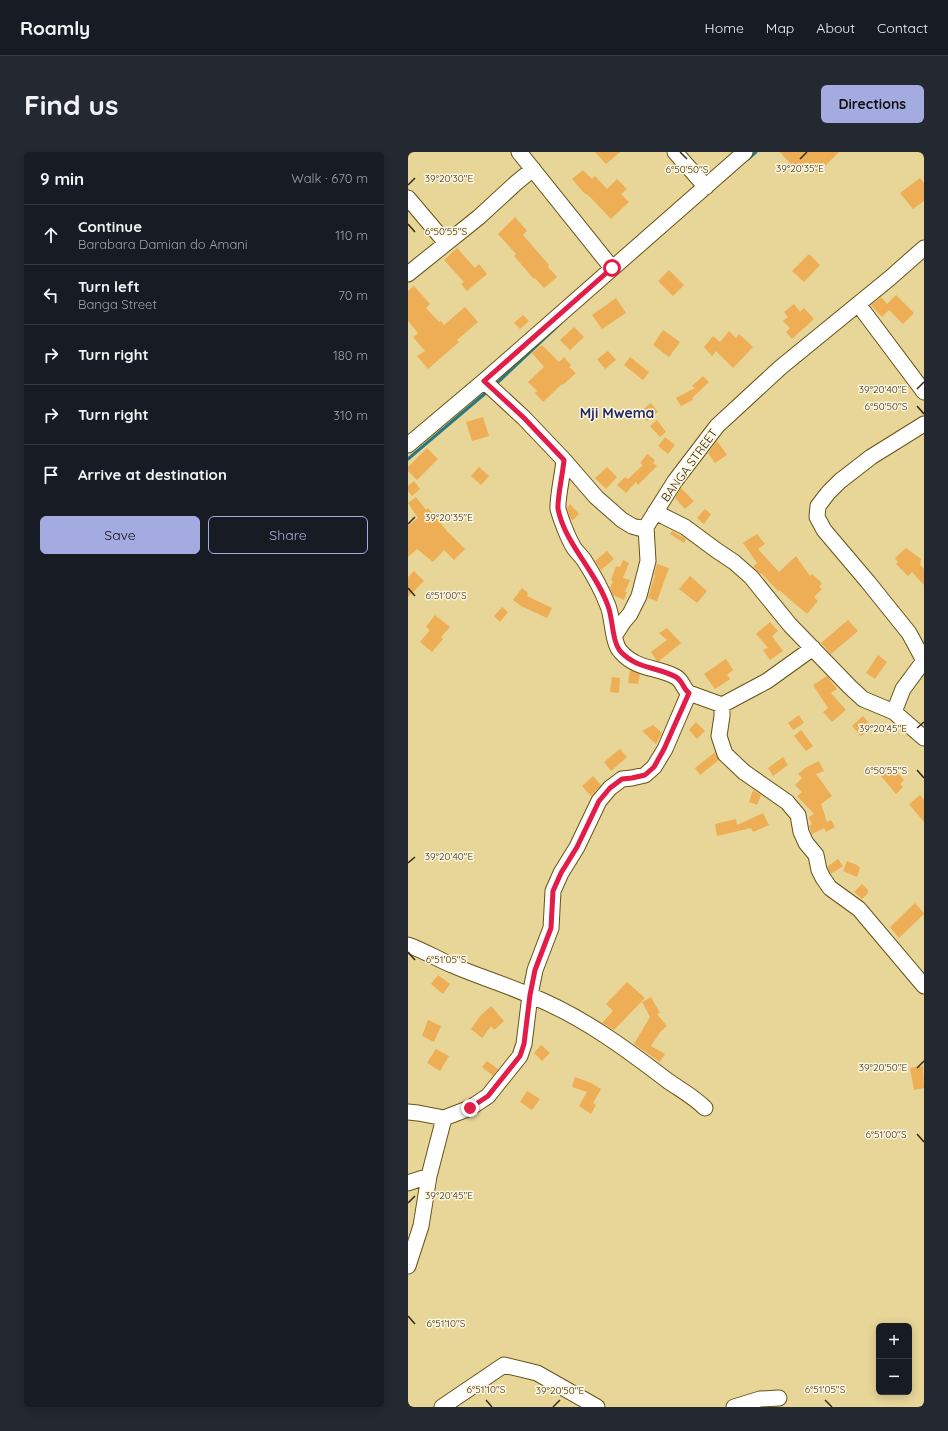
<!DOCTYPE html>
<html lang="en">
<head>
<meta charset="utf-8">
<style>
  :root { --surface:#171b24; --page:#242831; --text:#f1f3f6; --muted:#9ea1a6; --line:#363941; --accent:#a3abe1 }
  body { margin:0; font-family:Quicksand,sans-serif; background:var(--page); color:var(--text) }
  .controls { position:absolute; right:12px; bottom:12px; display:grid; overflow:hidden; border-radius:6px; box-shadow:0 2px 10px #0003 }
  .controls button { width:36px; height:36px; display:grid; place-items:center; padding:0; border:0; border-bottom:1px solid var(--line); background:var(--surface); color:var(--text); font:20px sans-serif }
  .stop { position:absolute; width:12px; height:12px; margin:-9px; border:3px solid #e11d48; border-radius:50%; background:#fff }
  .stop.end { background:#e11d48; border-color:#fff; box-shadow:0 1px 4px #0008 }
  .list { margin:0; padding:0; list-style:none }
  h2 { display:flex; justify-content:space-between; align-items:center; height:52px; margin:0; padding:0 16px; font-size:17px }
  h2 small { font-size:13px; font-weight:400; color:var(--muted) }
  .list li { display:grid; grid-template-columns:26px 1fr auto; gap:12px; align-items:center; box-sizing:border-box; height:60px; padding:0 16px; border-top:1px solid var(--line) }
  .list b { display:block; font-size:15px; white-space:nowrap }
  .list p { margin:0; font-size:13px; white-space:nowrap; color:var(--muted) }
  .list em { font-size:13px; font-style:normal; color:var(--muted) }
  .actions { display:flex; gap:8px; padding:12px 16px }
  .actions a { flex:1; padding:9px 0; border:1px solid var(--accent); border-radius:6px; text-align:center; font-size:14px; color:var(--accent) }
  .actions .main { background:var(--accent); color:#111 }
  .icon { flex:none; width:22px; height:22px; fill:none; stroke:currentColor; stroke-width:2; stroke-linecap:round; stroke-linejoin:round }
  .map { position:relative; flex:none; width:516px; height:1255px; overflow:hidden; border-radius:6px }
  header { display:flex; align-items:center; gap:24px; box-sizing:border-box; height:56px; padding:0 20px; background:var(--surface); border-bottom:1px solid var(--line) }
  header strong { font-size:19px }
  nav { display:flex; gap:22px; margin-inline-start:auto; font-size:14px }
  .intro { display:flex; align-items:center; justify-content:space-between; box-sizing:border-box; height:96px; padding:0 24px }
  h1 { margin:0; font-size:28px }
  .button { padding:10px 18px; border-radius:6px; background:var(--accent); color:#111; font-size:14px; font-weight:700 }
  main { display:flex; gap:24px; padding:0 24px }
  aside { flex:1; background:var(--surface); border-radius:6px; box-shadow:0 2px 10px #0003 }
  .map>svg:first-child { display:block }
</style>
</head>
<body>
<header>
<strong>Roamly</strong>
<nav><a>Home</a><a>Map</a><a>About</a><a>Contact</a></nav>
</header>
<div class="intro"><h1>Find us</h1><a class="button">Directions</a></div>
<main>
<aside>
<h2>9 min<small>Walk · 670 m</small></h2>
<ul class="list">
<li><svg class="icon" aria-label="ahead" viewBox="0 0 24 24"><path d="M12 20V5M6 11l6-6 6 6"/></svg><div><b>Continue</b><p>Barabara Damian do Amani</p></div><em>110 m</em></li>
<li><svg class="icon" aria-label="left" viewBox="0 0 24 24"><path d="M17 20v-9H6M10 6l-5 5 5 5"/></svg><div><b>Turn left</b><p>Banga Street</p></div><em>70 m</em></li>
<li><svg class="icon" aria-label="right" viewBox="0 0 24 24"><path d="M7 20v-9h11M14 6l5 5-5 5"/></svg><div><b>Turn right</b></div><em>180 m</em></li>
<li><svg class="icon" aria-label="right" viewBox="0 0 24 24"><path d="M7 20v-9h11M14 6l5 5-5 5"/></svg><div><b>Turn right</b></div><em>310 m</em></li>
<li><svg class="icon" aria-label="arrive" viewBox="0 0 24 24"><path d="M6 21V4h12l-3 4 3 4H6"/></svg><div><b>Arrive at destination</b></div></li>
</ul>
<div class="actions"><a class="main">Save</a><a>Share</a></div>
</aside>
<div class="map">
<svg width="516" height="1255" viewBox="0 0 516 1255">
  <rect width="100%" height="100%" fill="#e8d598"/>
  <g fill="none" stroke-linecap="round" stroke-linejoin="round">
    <path stroke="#2a7980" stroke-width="3" d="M340,7L348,0
      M87,233L153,171
      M0,307L80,239"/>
  </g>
  <path fill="#edae56" d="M187,0H212L198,12Z
    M372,0H431L410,21L399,10L389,19Z
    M175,18L184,27L187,24L199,37L209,27L219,37L213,42L221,50L203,67L183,46L178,42H177L164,27Z
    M512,26L516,31V49L505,57L492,41Z
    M107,65L119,79L115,83L141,113L140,115L149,125L136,136L127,126L126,127L106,104L108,102L90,82Z
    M49,96L67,116L71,112L79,122L59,139L53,132L56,130L36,108Z
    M401,102L412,113L396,130L384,119Z
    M261,118L276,133L265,144L250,129Z
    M6,134L22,152L18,156L31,170L33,169L36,173L57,155L70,170L49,188L51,190L20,217L9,204L17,199L5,185L10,181L0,169V139Z
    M488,143L506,161L495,172L481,158L474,165L463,153L473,145L479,152Z
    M208,146L218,161L194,177L184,163Z
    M386,152L392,160L396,156L406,167L384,187L378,180L382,176L375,169L380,165L376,160Z
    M115,163L121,169L112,177L106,171Z
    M166,175L176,185L162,198L152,188Z
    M255,178L272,190L261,205L245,193Z
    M321,179L328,186L331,182L345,195L325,216L308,199L304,204L296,195L305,184L312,190Z
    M134,193L151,210L156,205L163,213L161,215L168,221L155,233L154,232L135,250L127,241L129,239L120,230L136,215L124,201Z
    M200,199L208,208L197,217L189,207Z
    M222,205L241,220L235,228L216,213Z
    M295,224L301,230L284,246L285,248L273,254L268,246L287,236L284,234Z
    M243,251L250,260L239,269L232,260Z
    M75,265L81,284L64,289L58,270Z
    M249,268L258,280L252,285L242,274Z
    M257,285L267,293L260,302L250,294Z
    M309,289L319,303L307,311L300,301Z
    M19,296L30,307L9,328L0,319V315Z
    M239,302L247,308L245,311L249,314L230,333L228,330L218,341L209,333L217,325L220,327L235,313L232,311Z
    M71,315L81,324L73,333L63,324Z
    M199,315L209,325L198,337L187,326Z
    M6,329L12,337L4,344L0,339V334Z
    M273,336L286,349L277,357L267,346Z
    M8,345L18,358L20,356L39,379L57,397L46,408L36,398L25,410L9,397L0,405V374L10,366L0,351Z
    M162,352L171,362L165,368L162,366L159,356Z
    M297,357L303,362L296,372L289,366Z
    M264,379L278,387L276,391L262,382Z
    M349,382L357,392L350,397L371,420L388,404L402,424L404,422L414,431L411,435L414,437L406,445L410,449L399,462L371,438L370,439L353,421L352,422L345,415L349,411L335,391Z
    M498,396L513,407L512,413L516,417V433L504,420L500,424L488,412L490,410L487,406Z
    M199,399L206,407L193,418L187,409Z
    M215,408L221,411L215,426L222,428L217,440H219L216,448L205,443L202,436L205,429L203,428L208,414L212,415Z
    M249,412L261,416L249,449L240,446L247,423H246Z
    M6,419L16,429L0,445V425Z
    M282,424L299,439L289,451L271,437Z
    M114,436L120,441L119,444L144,456L139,466L113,454L105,448Z
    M94,455L100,460L92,470L86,464Z
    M27,463L42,475L33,485L35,487L24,500L12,490L22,478L18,475Z
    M440,468L450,479L423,502L413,491Z
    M362,470L370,479L364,484L375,499L362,508L355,498L360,496L348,482Z
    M259,476L273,491L251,509H249L243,500L259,488L251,481Z
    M470,503L479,510L467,527L458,521Z
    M318,507L325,518L319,523L322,527L307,537L296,522Z
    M222,518L232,522L230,532L220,531Z
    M419,524L429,537L423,541L438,558L424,570L415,560L420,556L405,533Z
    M204,525L212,526L211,541L202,540Z
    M391,563L396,571L385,578L380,571Z
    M455,564L464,575L453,584L444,574Z
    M288,570L297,579L289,587L281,578Z
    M245,573L254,581L248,592L234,579Z
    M393,578L405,594L398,599L386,584Z
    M212,597L219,605L203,619L196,610Z
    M307,600L311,608L292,623L287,616Z
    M375,605L380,613L365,624L360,616Z
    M411,609L416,619L408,622L424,644L413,652L419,670L423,668L427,675L418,680L416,676L404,682L401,674L404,672L401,665L406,662L389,644L394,640L387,633L394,626L390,622L397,616Z
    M482,617L486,621L488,619L496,628L492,632L495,635L488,642L473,624Z
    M185,624L193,633L183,644L174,634Z
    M345,638L353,643L349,653L341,650Z
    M512,643L516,648V670L501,652Z
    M355,661L361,673L345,680L343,676L309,684L307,672L328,667L329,673Z
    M430,707L435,714L423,722L419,715Z
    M439,709L449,713L452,716L449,725L435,719Z
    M454,732L460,738V741L454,747L446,740Z
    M507,751L516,761V762L491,786L482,775Z
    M30,823L42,832L35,842L23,832Z
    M219,830L237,846L206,878L194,871L205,859L198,852Z
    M243,845L252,861L249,862L259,874L253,879L243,894L257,902L252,910L226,892L242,865L234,850Z
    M83,854L96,869L86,878L83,874L74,886L63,877L73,863Z
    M20,868L33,874L26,890L14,884Z
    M133,893L142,901L134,909L126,901Z
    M28,897L41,904L32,919L19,911Z
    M79,909L90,917L85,924L74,915Z
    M515,914L516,936L506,938L502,916Z
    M167,925L183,931L193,937L185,951L188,953L183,962L171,954L179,940L164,935Z
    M119,939L132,947L124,958L112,950Z"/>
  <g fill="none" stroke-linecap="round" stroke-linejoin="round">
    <defs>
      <path id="minor" d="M111,0L204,116
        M267,0L298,35
        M0,46L38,91
        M0,122L71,65L108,31L125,17
        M450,152L516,240
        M76,229L116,266L156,308L188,345L214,368L224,374L231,376L238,375L267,329L309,274L373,215L482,126L516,96
        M0,293L76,229L337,0
        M247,360L277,375L308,398L326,410L343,425L382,473L442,535L455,547L486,560L516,586
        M207,483L216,469L222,462L231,444L240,409L238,375
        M281,541L314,553V564L311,584L317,602L336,620L379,650L390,663L393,680L398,691L408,703L411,718L415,726L422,736L451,757L516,834
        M314,553L359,529L405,496
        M486,560L495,537L515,510L514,505L501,481L460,430L416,378L409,365L410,354L420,341L432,329L463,305L516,272
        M0,793C15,798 29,807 44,813C69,824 96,832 121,843C172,863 217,896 260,929C273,938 286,945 297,956
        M0,960L10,961L36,966L62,956L80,944L112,904L116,892L122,843L127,818L143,776L145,739L153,721L169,695L191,649L202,636L214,627L224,626L237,623L246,615L257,597L281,541C275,537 275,529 268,525C250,515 229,518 213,500C204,491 205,466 200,454C194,438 185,422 176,408C173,404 169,400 166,396C160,386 153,368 150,357C149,347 155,321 156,308
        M0,1031L21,1024
        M0,1114L13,1074L21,1024L36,966
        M34,1255L96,1213L129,1221L189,1255
        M326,1255L352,1247L371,1246"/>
    </defs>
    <use href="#minor" stroke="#655417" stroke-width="17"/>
    <use href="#minor" stroke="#fff" stroke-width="15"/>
  </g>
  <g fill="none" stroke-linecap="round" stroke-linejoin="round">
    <path stroke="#e11d48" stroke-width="5" d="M62,956L80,944L112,904L116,892L122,843L127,818L143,776L145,739L153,721L169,695L191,649L202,636L214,627L224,626L237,623L246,615L256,597L281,541C275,537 275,529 268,525C250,515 229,517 213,500C204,491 205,466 200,454C188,419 157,392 150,357C149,347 155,321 156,308L116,266L76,229L204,116"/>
  </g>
  <path fill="none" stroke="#342d14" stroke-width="1.5" d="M272,0L279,7M392,7L399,0M0,33L7,26M0,72L7,80M509,237L516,230M509,254L516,262M0,372L7,365M0,436L7,444M509,576L516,570M509,618L516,626M0,711L7,705M0,800L7,808M509,916L516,909M509,982L516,990M0,1051L7,1044M0,1164L7,1172M78,1248L84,1255M417,1248L424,1255M145,1255L152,1248"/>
  <g text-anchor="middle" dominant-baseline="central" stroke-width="3" stroke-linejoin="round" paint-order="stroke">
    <g font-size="12" fill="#342d14" stroke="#fef6df">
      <text transform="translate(281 313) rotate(-54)">BANGA STREET</text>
    </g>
    <g font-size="14" font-weight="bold" fill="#232c65" stroke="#fef6df">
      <text x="209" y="261">Mji Mwema</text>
    </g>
  </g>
  <g font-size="10" text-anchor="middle" fill="#342d14" stroke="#fef6df" stroke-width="3" stroke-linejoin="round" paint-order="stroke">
    <text x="392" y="20">39°20'35"E</text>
    <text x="279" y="21">6°50'50"S</text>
    <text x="41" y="30">39°20'30"E</text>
    <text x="38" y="83">6°50'55"S</text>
    <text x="475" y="241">39°20'40"E</text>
    <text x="478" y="258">6°50'50"S</text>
    <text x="41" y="369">39°20'35"E</text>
    <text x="38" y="447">6°51'00"S</text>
    <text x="475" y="580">39°20'45"E</text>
    <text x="478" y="622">6°50'55"S</text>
    <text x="41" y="708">39°20'40"E</text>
    <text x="38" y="811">6°51'05"S</text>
    <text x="475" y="919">39°20'50"E</text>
    <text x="478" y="986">6°51'00"S</text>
    <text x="41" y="1047">39°20'45"E</text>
    <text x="38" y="1175">6°51'10"S</text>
    <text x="78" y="1241">6°51'10"S</text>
    <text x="417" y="1241">6°51'05"S</text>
    <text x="152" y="1242">39°20'50"E</text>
  </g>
</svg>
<div class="controls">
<button>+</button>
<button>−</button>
</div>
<div class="stop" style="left:204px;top:116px"></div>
<div class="stop end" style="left:62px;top:956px"></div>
</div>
</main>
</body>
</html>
